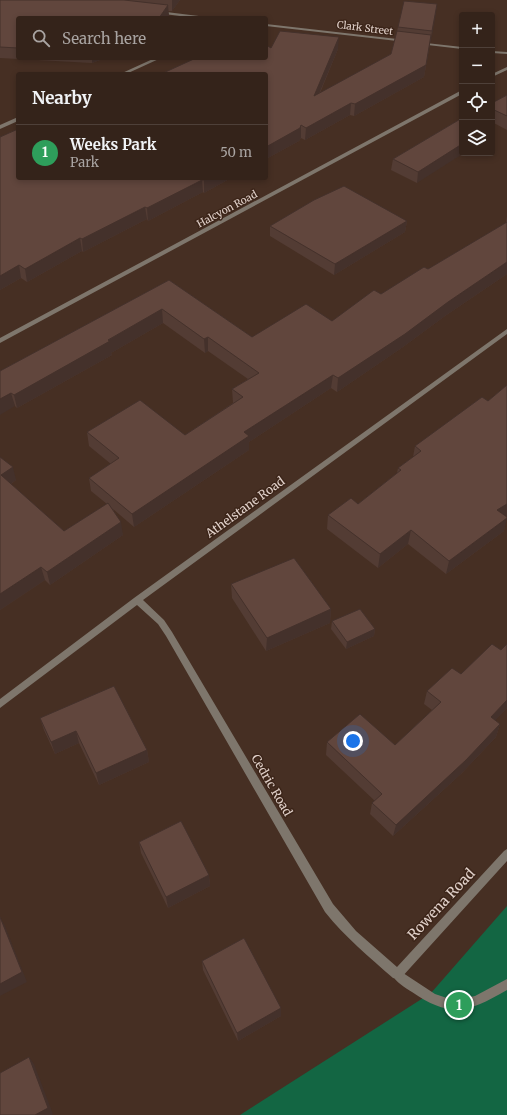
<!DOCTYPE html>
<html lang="en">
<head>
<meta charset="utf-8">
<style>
  :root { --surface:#34231a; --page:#3c2b23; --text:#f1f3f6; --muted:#a9a4a2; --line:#4e4039; --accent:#8cb9fc }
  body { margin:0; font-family:Merriweather,serif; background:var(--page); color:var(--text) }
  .controls { position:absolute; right:12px; top:12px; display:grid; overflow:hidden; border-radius:4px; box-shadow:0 2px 6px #0003 }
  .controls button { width:36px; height:36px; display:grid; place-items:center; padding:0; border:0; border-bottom:1px solid var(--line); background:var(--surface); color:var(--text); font:20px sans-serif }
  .you { position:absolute; left:353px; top:741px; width:14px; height:14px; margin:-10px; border:3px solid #fff; border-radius:50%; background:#1a73e8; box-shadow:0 0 0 6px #1a73e833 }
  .badge { display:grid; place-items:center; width:26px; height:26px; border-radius:50%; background:var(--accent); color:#fff; font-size:13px; font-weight:700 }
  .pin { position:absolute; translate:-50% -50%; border:2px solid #fff; box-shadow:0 1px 4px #0006 }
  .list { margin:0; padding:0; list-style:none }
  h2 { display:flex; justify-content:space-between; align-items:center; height:52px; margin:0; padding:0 16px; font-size:17px }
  h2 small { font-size:13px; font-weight:400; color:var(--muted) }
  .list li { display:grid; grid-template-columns:26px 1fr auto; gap:12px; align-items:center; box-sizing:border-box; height:56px; padding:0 16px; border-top:1px solid var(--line) }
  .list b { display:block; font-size:15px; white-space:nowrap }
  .list p { margin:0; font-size:13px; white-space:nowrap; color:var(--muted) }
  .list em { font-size:13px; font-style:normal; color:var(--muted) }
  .icon { flex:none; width:22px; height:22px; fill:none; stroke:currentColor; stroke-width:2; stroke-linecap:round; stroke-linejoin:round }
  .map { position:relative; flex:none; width:507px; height:1115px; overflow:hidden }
  .search { position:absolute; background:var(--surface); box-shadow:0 2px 6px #0003; left:16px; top:16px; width:252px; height:44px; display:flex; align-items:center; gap:10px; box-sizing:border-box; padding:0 14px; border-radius:4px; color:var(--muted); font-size:15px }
  .panel { position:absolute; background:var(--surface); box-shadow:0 2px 6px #0003; left:16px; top:72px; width:252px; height:108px; border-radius:4px }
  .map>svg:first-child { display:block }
</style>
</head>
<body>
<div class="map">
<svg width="507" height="1115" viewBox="0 0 507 1115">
  <rect width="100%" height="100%" fill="#462f23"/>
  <path fill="#136643" d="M507,906V1115H240L431,993Z"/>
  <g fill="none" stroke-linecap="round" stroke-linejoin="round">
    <path fill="#7e766c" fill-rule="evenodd" d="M397,969L435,994L450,999H460L475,996L507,979V990C469,1012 451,1019 412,992C406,988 395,982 392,974L393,970Z"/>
    <path fill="#7e766c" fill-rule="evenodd" d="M155,58H161L126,74H120Z
      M507,67V70L492,77V74Z
      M462,90V94L0,343V338Z
      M18,117V121L0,129V125Z
      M507,329V334L143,600L164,620L172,632L333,904L356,931L397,967L504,851L507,849V861L401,978L397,979L393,978C369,957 345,937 325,912L166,636L158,624L137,605L0,708V699L134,598Z"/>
    <path fill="#7e766c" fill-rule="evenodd" d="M158,11L207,17L209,18H196L156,13V12Z
      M266,24L406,40L408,41L406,42L266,26Z
      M417,42L462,47V49L419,44L417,43Z
      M492,51L507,52V54L492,53Z"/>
  </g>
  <path fill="#533c34" d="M0,0H180L172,11H168L169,16L18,18V58H101L100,60L92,63L0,58Z
    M437,4L424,77L354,116L350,115L305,140L301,138L299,141L266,159V74L271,48L338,49L320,93L391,54L397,31L398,27Z
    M507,95V130L492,122V103Z
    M462,118L417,183L391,170L393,159Z
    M0,137L231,178L204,193L203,192L148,221L147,219L83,252L82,251L27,282L21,278L0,290Z
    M507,216V274L445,316L403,347L337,392L331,388L249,442V450L134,527L113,509L123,535L50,585L45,580L0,610V457L16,480L11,484L64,531L107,504L91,491L89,478L111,464L89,446L87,432L185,435L233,403L232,389L248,379L208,351L205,353L163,323L111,353L112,355L17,408L15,406L0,371L169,280L252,337L332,321L381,294L428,269L506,223Z
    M407,221L405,232L334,275L270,236V226Z
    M507,385V516H506L504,531L446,574L408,544L378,568L327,529L328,515L358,504L397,473L398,468L413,457L415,446L488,401Z
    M231,584L331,609L330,623L266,651L232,598Z
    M332,621L375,629L374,636L346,649L331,629Z
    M501,650L507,708L495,720L500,724L496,737L462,773L393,836L370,814L372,803L375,801L326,755L327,742L395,745L432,710L424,704L427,691L461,674Z
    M40,718L147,750L149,762L99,785L79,743L55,754L44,730Z
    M139,842L209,875L210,886L168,908L141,853Z
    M202,961L281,1008V1016L238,1041L203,970Z"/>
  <path fill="#44312b" d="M172,0H180L172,11Z
    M437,4L436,14L431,42L432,31Z
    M168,5L169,16L167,18H159Z
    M431,35L424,77L354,116L355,104Z
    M339,37L338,49L313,108L314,96Z
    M92,58H101L100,60L92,63Z
    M351,103L350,115L305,140L306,128Z
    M301,125V138L299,141L266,159V147Z
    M462,144V153H464L417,183L418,172Z
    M208,178H231L204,193V180Z
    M202,180L203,192L148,221L147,208Z
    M145,207L147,219L83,252L82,239Z
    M407,221L405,232L334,275L335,264Z
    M80,238L82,251L27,282L25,269Z
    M507,262V274L445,316L403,347L337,392L338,378L448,302Z
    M19,265L21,278L0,290V276Z
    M162,309L163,323L111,353L112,355L17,408L14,395Z
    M208,337V351L205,353L204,339Z
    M333,375L331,388L249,442V450L134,527L132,514L244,432Z
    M11,393L15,406L0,415V399Z
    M13,467L16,480L5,488L1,475Z
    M507,504V516L493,523L497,510Z
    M507,518L504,531L446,574L449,561Z
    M121,522L123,535L50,585L47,572Z
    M411,530L408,544L378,568L380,554Z
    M41,567L45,580L0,610V594Z
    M331,609L330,623L266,651L267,638Z
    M375,629L374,636L346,649L347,642Z
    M507,700V708L486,730L491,717Z
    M500,724L496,737L462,773L393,836L396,825Z
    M76,731L79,743L55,754L51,742Z
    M147,750L149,762L99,785L96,773Z
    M209,875L210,886L168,908L166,897Z
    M0,917L5,926L27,982L0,996Z
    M281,1008V1016L238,1041L237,1033Z
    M29,1057L34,1064L53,1114L52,1115H35Z"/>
  <path fill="#61463d" stroke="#44312b" d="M0,0H124L168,5L159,18H18V48L0,47Z
    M404,1L437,4L432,31L398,27Z
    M280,31L339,37L314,96L391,54L397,31L431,35L426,65L355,104L351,103L306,128L301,125L300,128L266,147V74H161L196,58H266V45L271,48Z
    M507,95V116L492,109V103Z
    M462,118V144L418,172L393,159Z
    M18,129V178H208L204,180H202L147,208L145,207L82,239L80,238L25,269L19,265L0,276V137Z
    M344,186L407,221L335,264L270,226L314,200Z
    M507,222V262L448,302L405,334L338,378L333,375L244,432L249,436L132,514L89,478L119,458L87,432L140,400L185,435L243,397L232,389L259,373L208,337L204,339L162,309L108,340L110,341L14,395L11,393L0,399V371L169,280L252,337L306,304L332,321L374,290L381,294L424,267L428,269Z
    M507,385V504L497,510L507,517V518L449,561L411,530L380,554L328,515L351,498L358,504L401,470L398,468L421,451L415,446L482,397L488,401Z
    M0,457L13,467L1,475L64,531L108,503L121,522L47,572L41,567L0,594Z
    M294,558L331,609L267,638L231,584Z
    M360,609L375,629L347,642L332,621Z
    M492,644L501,650L507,644V700L491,717L500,724L466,760L396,825L372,803L382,794L327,742L360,714L395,745L441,702L427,691L452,668L461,674Z
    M114,686L147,750L96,773L76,731L51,742L40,718Z
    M181,821L209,875L166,897L139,842Z
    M0,917L22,972L0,984Z
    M244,938L281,1008L237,1033L202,961Z
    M29,1057L48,1108L35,1115H0V1073Z"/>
  <g text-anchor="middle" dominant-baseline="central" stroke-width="3" stroke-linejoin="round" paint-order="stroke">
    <g font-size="10" fill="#e1d1ca" stroke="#3c2519">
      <text transform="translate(365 28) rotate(7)">Clark Street</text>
      <text transform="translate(227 209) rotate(-28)">Halcyon Road</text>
    </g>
    <g font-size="12" fill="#e1d1ca" stroke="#3c2519">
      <text transform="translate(245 507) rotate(-36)">Athelstane Road</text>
      <text transform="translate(272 785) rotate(60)">Cedric Road</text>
    </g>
    <g font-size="14" fill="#e1d1ca" stroke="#3c2519">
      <text transform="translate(441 904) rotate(-47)">Rowena Road</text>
    </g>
  </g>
</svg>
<div class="controls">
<button>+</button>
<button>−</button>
<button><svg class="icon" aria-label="locate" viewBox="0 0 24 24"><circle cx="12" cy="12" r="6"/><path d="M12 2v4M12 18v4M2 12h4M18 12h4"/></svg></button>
<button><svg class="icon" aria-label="layers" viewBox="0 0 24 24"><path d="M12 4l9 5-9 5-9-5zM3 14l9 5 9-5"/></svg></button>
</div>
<div class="you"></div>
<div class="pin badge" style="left:459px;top:1005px;background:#2e9e5b">1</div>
<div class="search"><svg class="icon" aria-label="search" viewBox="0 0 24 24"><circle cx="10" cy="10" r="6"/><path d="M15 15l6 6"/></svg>Search here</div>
<section class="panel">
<h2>Nearby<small></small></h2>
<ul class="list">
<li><span class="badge" style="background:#2e9e5b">1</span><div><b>Weeks Park</b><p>Park</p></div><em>50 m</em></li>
</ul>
</section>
</div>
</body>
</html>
